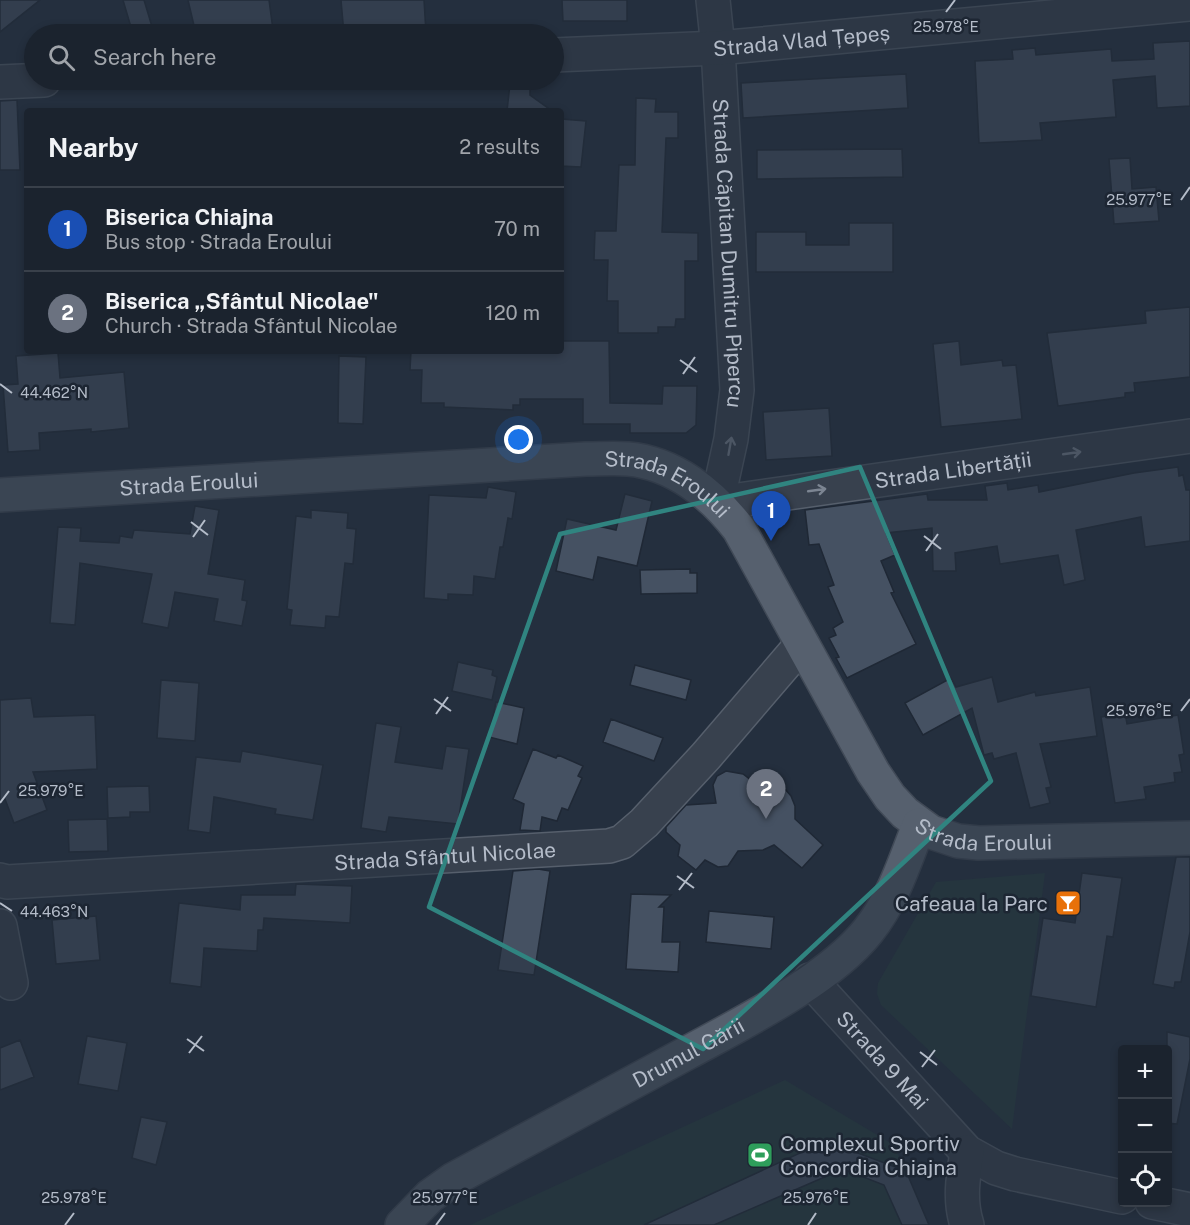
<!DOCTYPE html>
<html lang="en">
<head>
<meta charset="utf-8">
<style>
  :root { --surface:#1b232e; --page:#282f3a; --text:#f1f3f6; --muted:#a0a4aa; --line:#39404a; --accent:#8ab4f8 }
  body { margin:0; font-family:"Public Sans",sans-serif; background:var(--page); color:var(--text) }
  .controls { position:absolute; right:18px; bottom:18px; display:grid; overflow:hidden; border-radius:6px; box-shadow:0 3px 9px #0003 }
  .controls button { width:54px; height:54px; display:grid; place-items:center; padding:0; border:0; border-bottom:2px solid var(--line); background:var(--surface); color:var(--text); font:30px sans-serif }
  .you { position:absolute; left:519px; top:440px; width:21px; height:21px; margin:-15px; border:4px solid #fff; border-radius:50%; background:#1a73e8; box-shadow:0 0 0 9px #1a73e833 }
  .badge { display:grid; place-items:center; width:39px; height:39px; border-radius:50%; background:var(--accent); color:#fff; font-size:20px; font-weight:700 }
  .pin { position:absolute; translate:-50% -50px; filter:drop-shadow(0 2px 3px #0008) }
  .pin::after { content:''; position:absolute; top:32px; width:21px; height:18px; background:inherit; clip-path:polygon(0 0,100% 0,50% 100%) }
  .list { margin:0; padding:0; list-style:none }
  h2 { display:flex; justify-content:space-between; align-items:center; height:78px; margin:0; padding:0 24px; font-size:26px }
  h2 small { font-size:20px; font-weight:400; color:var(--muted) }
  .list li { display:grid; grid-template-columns:39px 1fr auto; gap:18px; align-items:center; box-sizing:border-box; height:84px; padding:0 24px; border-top:2px solid var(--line) }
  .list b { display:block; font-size:22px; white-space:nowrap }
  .list p { margin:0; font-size:20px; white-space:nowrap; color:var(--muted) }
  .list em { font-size:20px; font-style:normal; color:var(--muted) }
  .icon { flex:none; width:33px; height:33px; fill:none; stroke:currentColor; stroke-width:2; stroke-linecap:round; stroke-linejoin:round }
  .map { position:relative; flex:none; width:1190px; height:1225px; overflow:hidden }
  .search { position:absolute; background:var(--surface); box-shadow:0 3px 9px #0003; left:24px; top:24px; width:540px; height:66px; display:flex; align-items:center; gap:15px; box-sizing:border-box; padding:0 21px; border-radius:33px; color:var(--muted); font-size:22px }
  .panel { position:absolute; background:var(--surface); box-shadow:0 3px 9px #0003; left:24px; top:108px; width:540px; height:246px; border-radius:6px }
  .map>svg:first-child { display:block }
</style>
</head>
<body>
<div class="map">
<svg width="1190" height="1225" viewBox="0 0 1190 1225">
  <rect width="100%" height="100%" fill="#242f3e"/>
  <path fill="#263c3f" d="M1045,873L1012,1129L881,1005L877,994L878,983L936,882Z
    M785,1080L894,1145L929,1225H470Z"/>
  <path fill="#455162" stroke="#1f2835" stroke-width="1.5" d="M0,0H40L0,32Z
    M123,0H144L153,30L133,34Z
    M188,0H269L273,30L236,34H196Z
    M341,0H424L426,33L389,34V32L344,34Z
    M562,0H627V21H563Z
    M1190,41V106L1157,108L1155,76L1113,80L1116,117L1040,123L1042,140L979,143L975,61L1013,59L1012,50L1035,48L1036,55L1111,49L1112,61L1154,59L1153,43Z
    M906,74L908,108L743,118L741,83Z
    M510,84H530V95L552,111H507Z
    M636,98L656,99L655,112H678V138H666L662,232L698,233V261H685V319H676L675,327H658V333H618V301H607L608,260H594L595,231H616L619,165H635Z
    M17,100L20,170H0V101Z
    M561,119L586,121L581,167L561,166Z
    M902,149L903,177L757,179V150Z
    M1130,158L1132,189L1156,187L1159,221L1114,224L1109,159Z
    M849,223H893V272H756V232H806V245H849Z
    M1190,307V377L1134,383L1135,392L1125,393V397L1058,406L1047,333L1146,323L1145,311Z
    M561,341H609L610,403L662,404L663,386H697L696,425L686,433H630V424H583V399H520V405H513V410L444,407V403H421L422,370H410L411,351H561Z
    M959,341L961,365L1002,360L1003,366L1016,365L1022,419L941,427L933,344Z
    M58,353L60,378L124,372L129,428L91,432V429L39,433L40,450L8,452L3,385L18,384L16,356Z
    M339,356L366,357L363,424L338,423Z
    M829,408L832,456L766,460L763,412Z
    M1178,467L1179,476L1183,475L1186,490H1190V541L1145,547L1141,517L1076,530L1085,580L1064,585L1058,555L1000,564L997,546L955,553L956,571H933L932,528L886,533L895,555L881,561L894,592L891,593L916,644L847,678L836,658L839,657L829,638L836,635L833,628L843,622L828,587L834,585L819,544L809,545L805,510L927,494L928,500H987L985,486L1007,483L1008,490L1038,485L1039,492L1134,473Z
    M488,487L516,492L512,519L508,518L503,547H500L495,579L474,576L473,595L448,594V600L424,598L429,495L486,498Z
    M625,494L652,501L637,566L598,557L593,580L556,571L567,519L616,530Z
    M195,506L219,510L208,574L245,580L242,600L247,601L242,626L214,621L218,599L175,592L168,628L142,623L152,574L80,563L75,625L50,623L58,527L81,528L80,541L119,543L120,536L132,538L134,530L190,534Z
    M311,510L348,513L347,528L356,529L353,564L345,563L339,617L326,616L325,628L290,625L292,610L287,609L296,516L311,518Z
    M690,569V573H697V593L641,594L640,570Z
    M458,662L493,670L492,675L497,677L492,700L452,691Z
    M635,665L691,680L686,700L630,685Z
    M992,677L998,702L1035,692L1036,696L1090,687L1097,736L1040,744L1051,787L1046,788L1050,803L1030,808L1016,753L994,759L992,753L984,755L972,708L923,735L905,703L951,678L956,687Z
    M161,680L199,683L195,741L157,738Z
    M31,698L34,717L95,715L97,769L33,772L47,810L14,823L5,799L0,801V700Z
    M496,702L524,708L517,744L489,737Z
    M1125,713L1127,724L1178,715L1184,754L1179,755L1182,772L1174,773L1175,782L1144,787L1146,799L1115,803L1101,717Z
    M611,719L663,738L654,761L603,742Z
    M376,723L401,727L395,762L442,769L446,746L469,749L458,824L389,817L386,832L361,828Z
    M533,749L556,758L558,755L583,766L578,776L582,778L568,810L562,808L557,821L542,817L540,831L520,830L524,804L513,799Z
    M242,751L323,765L313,820L275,814L276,809L214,797L210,833L188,830L196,757L240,762Z
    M726,771L743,774L760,787L768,789L777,787L785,789L791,796L795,806V819L823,845L802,868L774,845L763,850L738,851L728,866L718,867L705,860L696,870L678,856L680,845L666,832V827L686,805L716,803L713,785L717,776Z
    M149,786L150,812H130V817L108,818L107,787Z
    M107,819L108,851L69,852L68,820Z
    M1176,857H1190V932L1181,982H1175L1174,988L1153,984Z
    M538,869L550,871L534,975L498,970L513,871Z
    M1082,873L1122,878L1113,937L1107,936L1096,1007L1031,996L1043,918L1075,923Z
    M296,884L352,886L350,923L264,918L263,930H258L257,951L204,948L201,987L170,983L179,903L240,910L241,895H295Z
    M631,894L671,895L659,907H664L662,942H680L678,972L626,969Z
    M709,911L774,917L771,949L706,942Z
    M96,916L100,960L56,964L52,920Z
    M1167,1032L1190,1037V1059L1177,1124L1167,1123Z
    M87,1036L127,1043L118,1091L78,1084Z
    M20,1040L34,1077L0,1090V1048Z
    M141,1117L167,1122L156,1165L132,1158Z
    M826,1141L906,1171L929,1225H902L884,1185L843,1169L714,1225H644Z"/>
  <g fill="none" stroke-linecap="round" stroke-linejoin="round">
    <defs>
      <g id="minor">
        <path id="s1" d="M713,0L718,48L737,390L731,439L717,503L1190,436"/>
        <path id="s2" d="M554,55L718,48L1190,4"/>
        <path d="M0,82L44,80"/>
        <path id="s3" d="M0,880L7,882L609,846L622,842L644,823L706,756L802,644"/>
        <path d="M0,926L11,983"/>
        <path id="s4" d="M810,980L967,1152L996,1168L1015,1174L1122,1197"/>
        <path d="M967,1152C963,1177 959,1200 967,1225"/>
        <path d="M1152,1202L1190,1210"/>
      </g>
      <g id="major">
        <path id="s5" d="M0,495L586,459C600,459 614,458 628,459C674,463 712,494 739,529L873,772L890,797L905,813L931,832L958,841L979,843L1190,838"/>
        <path id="s6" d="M402,1225L430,1196L454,1179C532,1137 609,1095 687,1053C742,1023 829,980 868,931C893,900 905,861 919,825"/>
      </g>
    </defs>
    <use href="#minor" stroke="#565f6c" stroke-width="36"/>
    <use href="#major" stroke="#414a57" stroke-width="36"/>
    <use href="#minor" stroke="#38414e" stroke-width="33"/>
    <use href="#major" stroke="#56606e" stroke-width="33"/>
  </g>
  <defs><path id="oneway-shaft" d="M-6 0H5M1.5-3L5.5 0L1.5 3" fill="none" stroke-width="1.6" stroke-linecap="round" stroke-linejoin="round" transform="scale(1.5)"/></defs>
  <g stroke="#7c8592">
    <use href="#oneway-shaft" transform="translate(730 446) rotate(-80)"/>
    <use href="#oneway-shaft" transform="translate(1072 453) rotate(-8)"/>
    <use href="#oneway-shaft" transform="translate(817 490) rotate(-8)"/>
  </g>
  <path d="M0 0H1190V1225H0ZM860,467L991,781L703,1049L429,907L560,534Z" fill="#242f3e" fill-opacity=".55" fill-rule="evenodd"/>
  <path fill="none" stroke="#308480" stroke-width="4.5" stroke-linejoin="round" d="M860,467L991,781L703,1049L429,907L560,534Z"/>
  <path fill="none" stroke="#b4bcc9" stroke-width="2" d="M946,12L955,0M1181,200L1190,187M680,360L697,372M683,374L695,357M0,384L12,393M191,522L208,535M924,536L941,549M193,537L205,520M926,551L938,534M434,699L451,711M1181,711L1190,699M436,714L448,697M0,803L9,791M677,876L694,888M679,890L692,873M0,903L12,911M187,1039L204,1051M920,1052L937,1065M189,1053L202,1036M922,1067L935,1050M65,1225L74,1213M436,1225L445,1213M808,1225L816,1213"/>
  <defs>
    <symbol id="bar-square" viewBox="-11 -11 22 22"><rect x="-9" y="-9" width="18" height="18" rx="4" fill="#e8710a" stroke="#1d2633"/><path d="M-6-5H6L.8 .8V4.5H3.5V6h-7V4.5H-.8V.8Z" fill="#fff"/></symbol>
    <symbol id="stadium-square" viewBox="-11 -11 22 22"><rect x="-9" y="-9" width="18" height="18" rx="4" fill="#2e9e5b" stroke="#1d2633"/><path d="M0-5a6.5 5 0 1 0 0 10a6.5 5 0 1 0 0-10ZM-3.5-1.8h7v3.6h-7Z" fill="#fff"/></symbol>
  </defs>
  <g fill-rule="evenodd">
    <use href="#bar-square" x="1053" y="888" width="30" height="30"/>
    <use href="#stadium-square" x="745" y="1140" width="30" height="30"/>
  </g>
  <g text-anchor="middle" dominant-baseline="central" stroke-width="5" stroke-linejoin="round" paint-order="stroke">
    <g font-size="21" fill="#b4bcc9" stroke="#1d2633">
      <text stroke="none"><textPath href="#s2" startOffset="248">Strada Vlad Țepeș</textPath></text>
      <text stroke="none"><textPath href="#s1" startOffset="254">Strada Căpitan Dumitru Pipercu</textPath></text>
      <text stroke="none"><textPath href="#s1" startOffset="744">Strada Libertății</textPath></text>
      <text stroke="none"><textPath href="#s5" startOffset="189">Strada Eroului</textPath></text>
      <text stroke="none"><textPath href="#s5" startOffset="675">Strada Eroului</textPath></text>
      <text stroke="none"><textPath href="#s5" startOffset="1179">Strada Eroului</textPath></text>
      <text stroke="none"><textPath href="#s3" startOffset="446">Strada Sfântul Nicolae</textPath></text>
      <text stroke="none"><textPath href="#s6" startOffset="336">Drumul Gării</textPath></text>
      <text stroke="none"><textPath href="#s4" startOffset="108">Strada 9 Mai</textPath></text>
    </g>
    <g font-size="21" fill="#b4bcc9" stroke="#1d2633" text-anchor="end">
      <text x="1048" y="903">Cafeaua la Parc</text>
      <text x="780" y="1143" text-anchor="start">Complexul Sportiv<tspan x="780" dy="24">Concordia Chiajna</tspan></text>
    </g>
  </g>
  <g font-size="15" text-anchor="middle" fill="#b4bcc9" stroke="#1d2633" stroke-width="5" stroke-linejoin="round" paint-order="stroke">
    <text x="946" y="32">25.978°E</text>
    <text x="1139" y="205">25.977°E</text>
    <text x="54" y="398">44.462°N</text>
    <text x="1139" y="716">25.976°E</text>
    <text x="51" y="796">25.979°E</text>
    <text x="54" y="917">44.463°N</text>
    <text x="74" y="1203">25.978°E</text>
    <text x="445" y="1203">25.977°E</text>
    <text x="816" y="1203">25.976°E</text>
  </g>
</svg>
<div class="controls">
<button>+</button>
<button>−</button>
<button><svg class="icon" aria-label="locate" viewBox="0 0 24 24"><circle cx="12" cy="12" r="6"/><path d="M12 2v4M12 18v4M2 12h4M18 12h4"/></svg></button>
</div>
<div class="you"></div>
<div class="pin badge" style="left:771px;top:541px;background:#1a4fb4">1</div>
<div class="pin badge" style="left:766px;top:819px;background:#6b7280">2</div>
<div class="search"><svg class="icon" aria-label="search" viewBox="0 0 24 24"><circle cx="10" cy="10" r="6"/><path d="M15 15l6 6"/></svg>Search here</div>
<section class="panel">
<h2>Nearby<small>2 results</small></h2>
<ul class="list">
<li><span class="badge" style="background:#1a4fb4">1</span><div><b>Biserica Chiajna</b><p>Bus stop · Strada Eroului</p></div><em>70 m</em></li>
<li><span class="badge" style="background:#6b7280">2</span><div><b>Biserica „Sfântul Nicolae&quot;</b><p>Church · Strada Sfântul Nicolae</p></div><em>120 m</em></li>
</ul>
</section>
</div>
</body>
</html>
